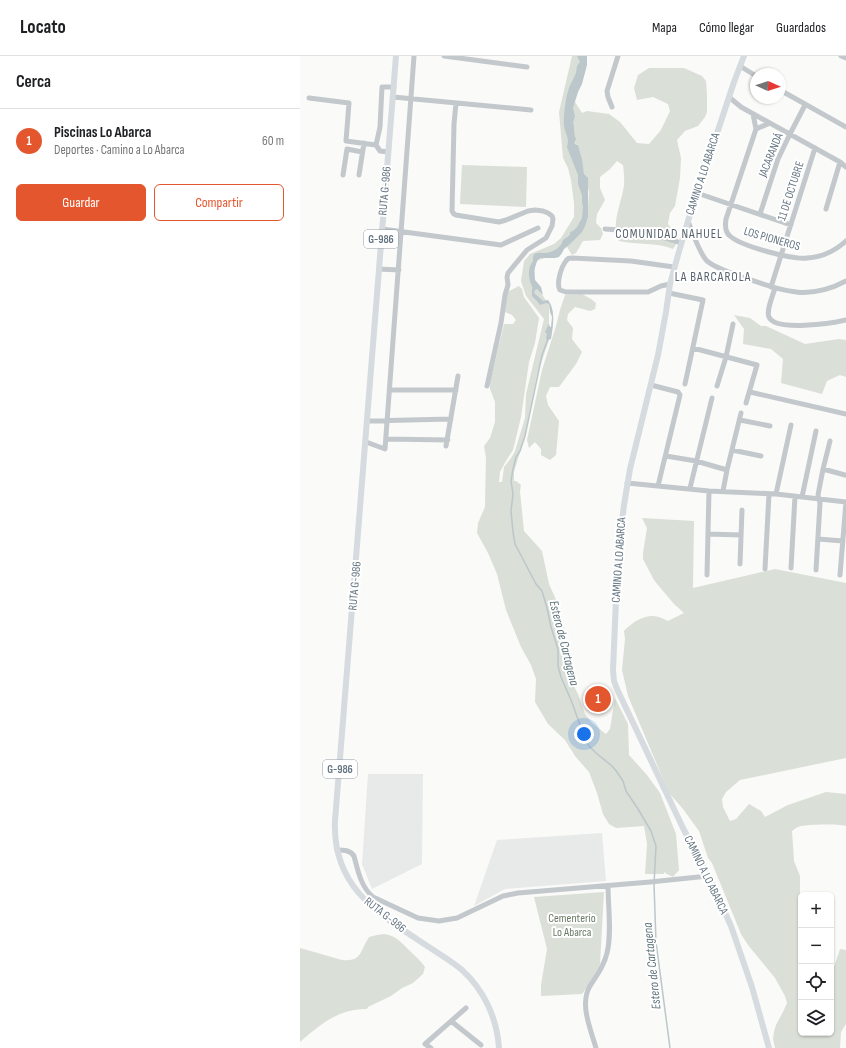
<!DOCTYPE html>
<html lang="es">
<head>
<meta charset="utf-8">
<style>
  :root { --surface:#fff; --page:#f2f2f2; --text:#202124; --muted:#757577; --line:#e0e0e0; --accent:#e4572e }
  body { margin:0; font-family:"Sofia Sans Condensed",sans-serif; background:var(--page); color:var(--text) }
  .controls { position:absolute; right:12px; bottom:12px; display:grid; overflow:hidden; border-radius:6px; box-shadow:0 1px 3px #0004 }
  .controls button { width:36px; height:36px; display:grid; place-items:center; padding:0; border:0; border-bottom:1px solid var(--line); background:var(--surface); color:var(--text); font:20px sans-serif }
  .compass { position:absolute; left:450px; top:12px; width:36px; height:36px; border-radius:50%; background:var(--surface); box-shadow:0 1px 3px #0004; rotate:93deg }
  .you { position:absolute; left:284px; top:678px; width:14px; height:14px; margin:-10px; border:3px solid #fff; border-radius:50%; background:#1a73e8; box-shadow:0 0 0 6px #1a73e833 }
  .badge { display:grid; place-items:center; width:26px; height:26px; border-radius:50%; background:var(--accent); color:#fff; font-size:13px; font-weight:700 }
  .pin { position:absolute; translate:-50% -50%; border:2px solid #fff; box-shadow:0 1px 4px #0006 }
  .list { margin:0; padding:0; list-style:none }
  h2 { display:flex; justify-content:space-between; align-items:center; height:52px; margin:0; padding:0 16px; font-size:17px }
  h2 small { font-size:13px; font-weight:400; color:var(--muted) }
  .list li { display:grid; grid-template-columns:26px 1fr auto; gap:12px; align-items:center; box-sizing:border-box; height:64px; padding:0 16px; border-top:1px solid var(--line) }
  .list b { display:block; font-size:15px; white-space:nowrap }
  .list p { margin:0; font-size:13px; white-space:nowrap; color:var(--muted) }
  .list em { font-size:13px; font-style:normal; color:var(--muted) }
  .actions { display:flex; gap:8px; padding:12px 16px }
  .actions a { flex:1; padding:9px 0; border:1px solid var(--accent); border-radius:6px; text-align:center; font-size:14px; color:var(--accent) }
  .actions .main { background:var(--accent); color:#fff }
  .icon { flex:none; width:22px; height:22px; fill:none; stroke:currentColor; stroke-width:2; stroke-linecap:round; stroke-linejoin:round }
  .map { position:relative; flex:none; width:546px; height:992px; overflow:hidden }
  header { display:flex; align-items:center; gap:24px; box-sizing:border-box; height:56px; padding:0 20px; background:var(--surface); border-bottom:1px solid var(--line) }
  header strong { font-size:19px }
  nav { display:flex; gap:22px; margin-inline-start:auto; font-size:14px }
  main { display:flex }
  aside { flex:1; background:var(--surface) }
  .map>svg:first-child { display:block }
</style>
</head>
<body>
<header>
<strong>Locato</strong>
<nav><a>Mapa</a><a>Cómo llegar</a><a>Guardados</a></nav>
</header>
<main>
<aside>
<h2>Cerca<small></small></h2>
<ul class="list">
<li><span class="badge">1</span><div><b>Piscinas Lo Abarca</b><p>Deportes · Camino a Lo Abarca</p></div><em>60 m</em></li>
</ul>
<div class="actions"><a class="main">Guardar</a><a>Compartir</a></div>
</aside>
<div class="map">
<svg width="546" height="992" viewBox="0 0 546 992">
  <rect width="100%" height="100%" fill="#fafaf8"/>
  <path fill="#e8e9e9" d="M68,718H123L122,808L72,833L62,808Z
    M302,777L306,825L205,833L174,850L197,784Z"/>
  <path fill="#dadfd7" d="M272,0H282L273,50L275,46L282,57L287,55L309,58L320,66L337,87L349,88L361,74L370,55L368,48L353,41L337,44L334,32L338,19L349,12H384L402,20L406,25L407,39V56L405,61L398,70L385,75L377,84L381,102L380,122L375,150L370,157L368,168L377,179L378,185L373,193C356,186 337,189 319,185C311,170 320,150 323,135C325,126 324,118 323,109L317,105L310,113L300,121V132L305,144L297,158L296,167L301,172L303,178L300,184L283,185L276,197L272,199L267,191L286,168L288,161V152L289,136L284,118L281,100L278,89L285,136L283,164L256,199L238,204L235,208V228L249,249V284L237,319L224,383L214,416V425H216L221,429L220,435L224,475L242,495L249,528L258,548L266,579V604L269,621L278,638L285,658L292,667L306,678L310,673L315,642L328,668L329,699L347,719L360,737L376,778L379,814L373,821L365,817L364,815V818H345L347,788L344,770L316,772L309,768L303,758L297,737L289,716L275,700L265,684L248,668L235,646L236,623L231,609L221,591L206,554L197,518L188,497L177,477L178,467L185,451L186,402L184,390L190,382L195,366V346L190,333V326L204,268H213L216,264L212,259L205,256L207,236L219,230L222,233L224,241L239,262L235,287L229,306L221,361L213,394L206,405L200,416L199,426H202L204,411L211,402L215,395L225,362L226,338L244,263L226,240L221,225L224,205L230,198L254,188L261,182L274,161V147L271,124L268,112L263,102L259,56Z
    M162,109L227,111L226,151L160,148Z
    M282,238L291,243L296,247L295,253L290,255L275,251L268,258L267,264L273,272L272,283L282,296L276,308L259,331H250L246,340L248,349L259,365L256,399L250,404L241,399V393L235,386L229,392L227,384L242,314L256,270L260,254L265,239Z
    M434,259L450,262L461,270H466L505,288L539,283L546,284V321L540,319L527,325L522,338L481,327L483,303L471,293L443,288L444,273Z
    M342,462L394,465L393,532L475,513L546,527V702L440,724L426,736L422,743L423,751L430,765L436,763L449,748L461,755L465,761L488,749L526,736L546,738V770C536,768 507,768 498,771C495,772 494,774 492,775L494,805L500,820V848L501,852V977H531V908L534,911L540,893L546,894V968L541,976L540,992H475L473,983L474,976L476,969L483,956L487,947L485,940L475,922L448,889L441,878L412,807L408,802L399,775L383,753L369,737L328,640L322,614L325,583L324,575C330,568 343,559 353,560C358,560 364,563 368,565L384,557L374,548L358,529L354,524L343,503V497L347,472Z
    M304,836L300,908L290,927L282,938L241,940V929L247,893L234,841Z
    M84,878C98,880 102,888 112,897C117,902 121,905 125,911L123,918L113,927L102,932L91,940L68,951L67,953C40,952 19,969 0,986V892L42,904C62,906 60,895 69,881L77,879Z"/>
  <path fill="#bbc7cb" d="M277,0H287V9L282,28L278,36L273,52L275,61L273,66C275,72 273,77 276,83L274,87L276,89H278L282,103L284,118L288,122V161L286,168L282,176L269,189L264,193L262,197L259,201L255,202H240L237,205L234,215L235,224L241,231L243,239L237,233L235,234L234,237L243,245L248,244C256,254 253,271 251,283L248,284L246,283L247,278L245,276L249,268L250,271H251L252,261L250,256L249,248L246,247L240,249L237,245L232,240C232,238 232,236 232,234C233,231 232,230 231,228C228,220 228,211 233,205V201L234,198C239,196 240,197 245,197C252,197 262,191 263,184L270,179V176L273,175L277,171L282,162L283,151L282,147V139L278,128V119L267,91C270,82 265,78 264,70C263,61 266,40 269,32C271,27 274,22 276,17C277,12 276,10 280,6Z
    M292,638L296,653L288,655L284,640Z"/>
  <g fill="none" stroke-linecap="round" stroke-linejoin="round">
    <path stroke="#bbc7cb" stroke-width="1.5" d="M248,283L242,299L225,380L220,395L216,401L213,413L211,425L213,438L211,455L213,476L215,488L236,528L242,535L247,552L251,571L258,593V610L261,621L271,644L283,677L289,690L296,697L312,710L317,716L323,725L326,735L338,753L351,775L356,790L354,828L356,886L370,992"/>
    <path stroke="#c3c8cc" stroke-width="5" d="M144,0L227,11
      M541,0L546,2
      M440,10L456,20
      M480,34L546,71
      M93,41L231,54
      M429,41L441,51L540,106L546,111
      M9,42L49,47L46,85L76,89L80,95L88,96
      M156,47L154,68L152,155L154,158L156,159L199,166L206,164L228,155L235,154L243,155L248,157L252,160L253,163L252,170L246,182L227,194L208,217L207,221L208,229L205,239L201,267L187,330
      M312,51L308,41L307,35L318,0
      M453,58L456,73L426,163C425,169 425,176 430,180C441,190 492,204 507,202C522,201 535,195 546,185
      M456,73L470,67
      M76,89L80,71L82,31H94
      M43,119L47,93L62,96
      M59,119L64,87
      M397,137L491,169
      M526,153L540,106
      M460,158L478,103L490,78L505,49
      M388,165C392,176 399,195 406,204C414,212 432,217 442,221C481,234 507,246 546,225
      M82,173L201,189L238,172
      M305,173C331,174 356,178 381,187
      M79,213L99,214
      M370,228L361,230L348,236H266L260,234C256,228 261,211 266,205C268,202 269,202 272,202L331,205L374,211
      M471,231L515,92
      M475,232C473,239 466,255 469,261C475,276 533,267 546,264
      M369,237L403,244L385,328
      M393,292L457,309L446,347
      M351,329L378,336L380,339L358,430
      M417,330L426,301L433,268
      M90,334H156
      M450,336L546,358
      M440,364L470,370
      M67,365L151,363
      M86,383L148,384
      M66,386L85,393L114,0
      M146,390L158,320
      M432,394L461,400
      M366,400L396,405L427,414
      M523,413L545,419
      M327,427L409,435L476,438L546,446
      M390,432L412,342
      M423,435L427,414L441,357
      M476,438L491,369
      M502,441L516,375
      M408,478L441,479
      M518,483L543,485
      M440,508L442,454
      M491,512L495,440
      M465,513L469,438
      M516,514L520,447L518,439L523,413L530,385
      M407,519L409,435
      M540,519L546,446
      M37,794C44,794 50,794 54,800C58,815 61,831 73,841L118,862L139,865L157,862L203,840L218,837L350,826L408,820
      M151,965L181,989
      M131,992L125,988L166,952
      M296,992C291,974 279,948 290,930C297,919 304,910 307,897C312,878 308,850 308,830"/>
    <path stroke="#d6dbdf" stroke-width="6" d="M96,0L35,765C32,835 84,861 135,895C144,901 154,907 162,914C184,934 197,962 199,992
      M444,0L434,26L388,165L378,199L370,228L366,256L358,299L330,413L324,449L318,497L313,614L314,625L317,633L383,772L414,832L431,870L452,931L469,992"/>
  </g>
  <g text-anchor="middle" dominant-baseline="central" stroke-width="4" stroke-linejoin="round" paint-order="stroke">
    <g fill="#fff" stroke="#939fa8" stroke-width="1">
      <rect x="64" y="174" width="34" height="18" rx="3"/>
      <rect x="23" y="704" width="34" height="18" rx="3"/>
    </g>
    <g font-size="11" font-weight="bold" fill="#657683">
      <text x="81" y="183">G-986</text>
      <text x="40" y="713">G-986</text>
    </g>
    <g font-size="12" fill="#657683" stroke="#fff">
      <text transform="translate(471 99) rotate(-68)">JACARANDÁ</text>
      <text transform="translate(403 118) rotate(-72)">CAMINO A LO ABARCA</text>
      <text transform="translate(85 135) rotate(-85)">RUTA G-986</text>
      <text transform="translate(491 135) rotate(-72)">11 DE OCTUBRE</text>
      <text transform="translate(472 183) rotate(16)">LOS PIONEROS</text>
      <text transform="translate(319 504) rotate(-86)">CAMINO A LO ABARCA</text>
      <text transform="translate(55 530) rotate(-85)">RUTA G-986</text>
      <text transform="translate(406 819) rotate(64)">CAMINO A LO ABARCA</text>
      <text transform="translate(85 859) rotate(38)">RUTA G-986</text>
    </g>
    <g font-size="12" fill="#687a64" stroke="#fff">
      <text x="272" y="862">Cementerio<tspan x="272" dy="14">Lo Abarca</tspan></text>
    </g>
    <g font-size="13" letter-spacing="1" fill="#57646e" stroke="#fff">
      <text x="369" y="178">COMUNIDAD NAHUEL</text>
      <text x="413" y="221">LA BARCAROLA</text>
    </g>
    <g font-size="13" font-style="italic" fill="#60757c" stroke="#fff">
      <text transform="translate(264 587) rotate(76)">Estero de Cartagena</text>
      <text transform="translate(352 910) rotate(-96)">Estero de Cartagena</text>
    </g>
  </g>
</svg>
<div class="controls">
<button>+</button>
<button>−</button>
<button><svg class="icon" aria-label="locate" viewBox="0 0 24 24"><circle cx="12" cy="12" r="6"/><path d="M12 2v4M12 18v4M2 12h4M18 12h4"/></svg></button>
<button><svg class="icon" aria-label="layers" viewBox="0 0 24 24"><path d="M12 4l9 5-9 5-9-5zM3 14l9 5 9-5"/></svg></button>
</div>
<svg class="compass" viewBox="-18 -18 36 36"><path d="M0-13l5 13h-10z" fill="#e53935"/><path d="M0 13l5-13h-10z" fill="#757577"/></svg>
<div class="you"></div>
<div class="pin badge" style="left:298px;top:643px">1</div>
</div>
</main>
</body>
</html>
